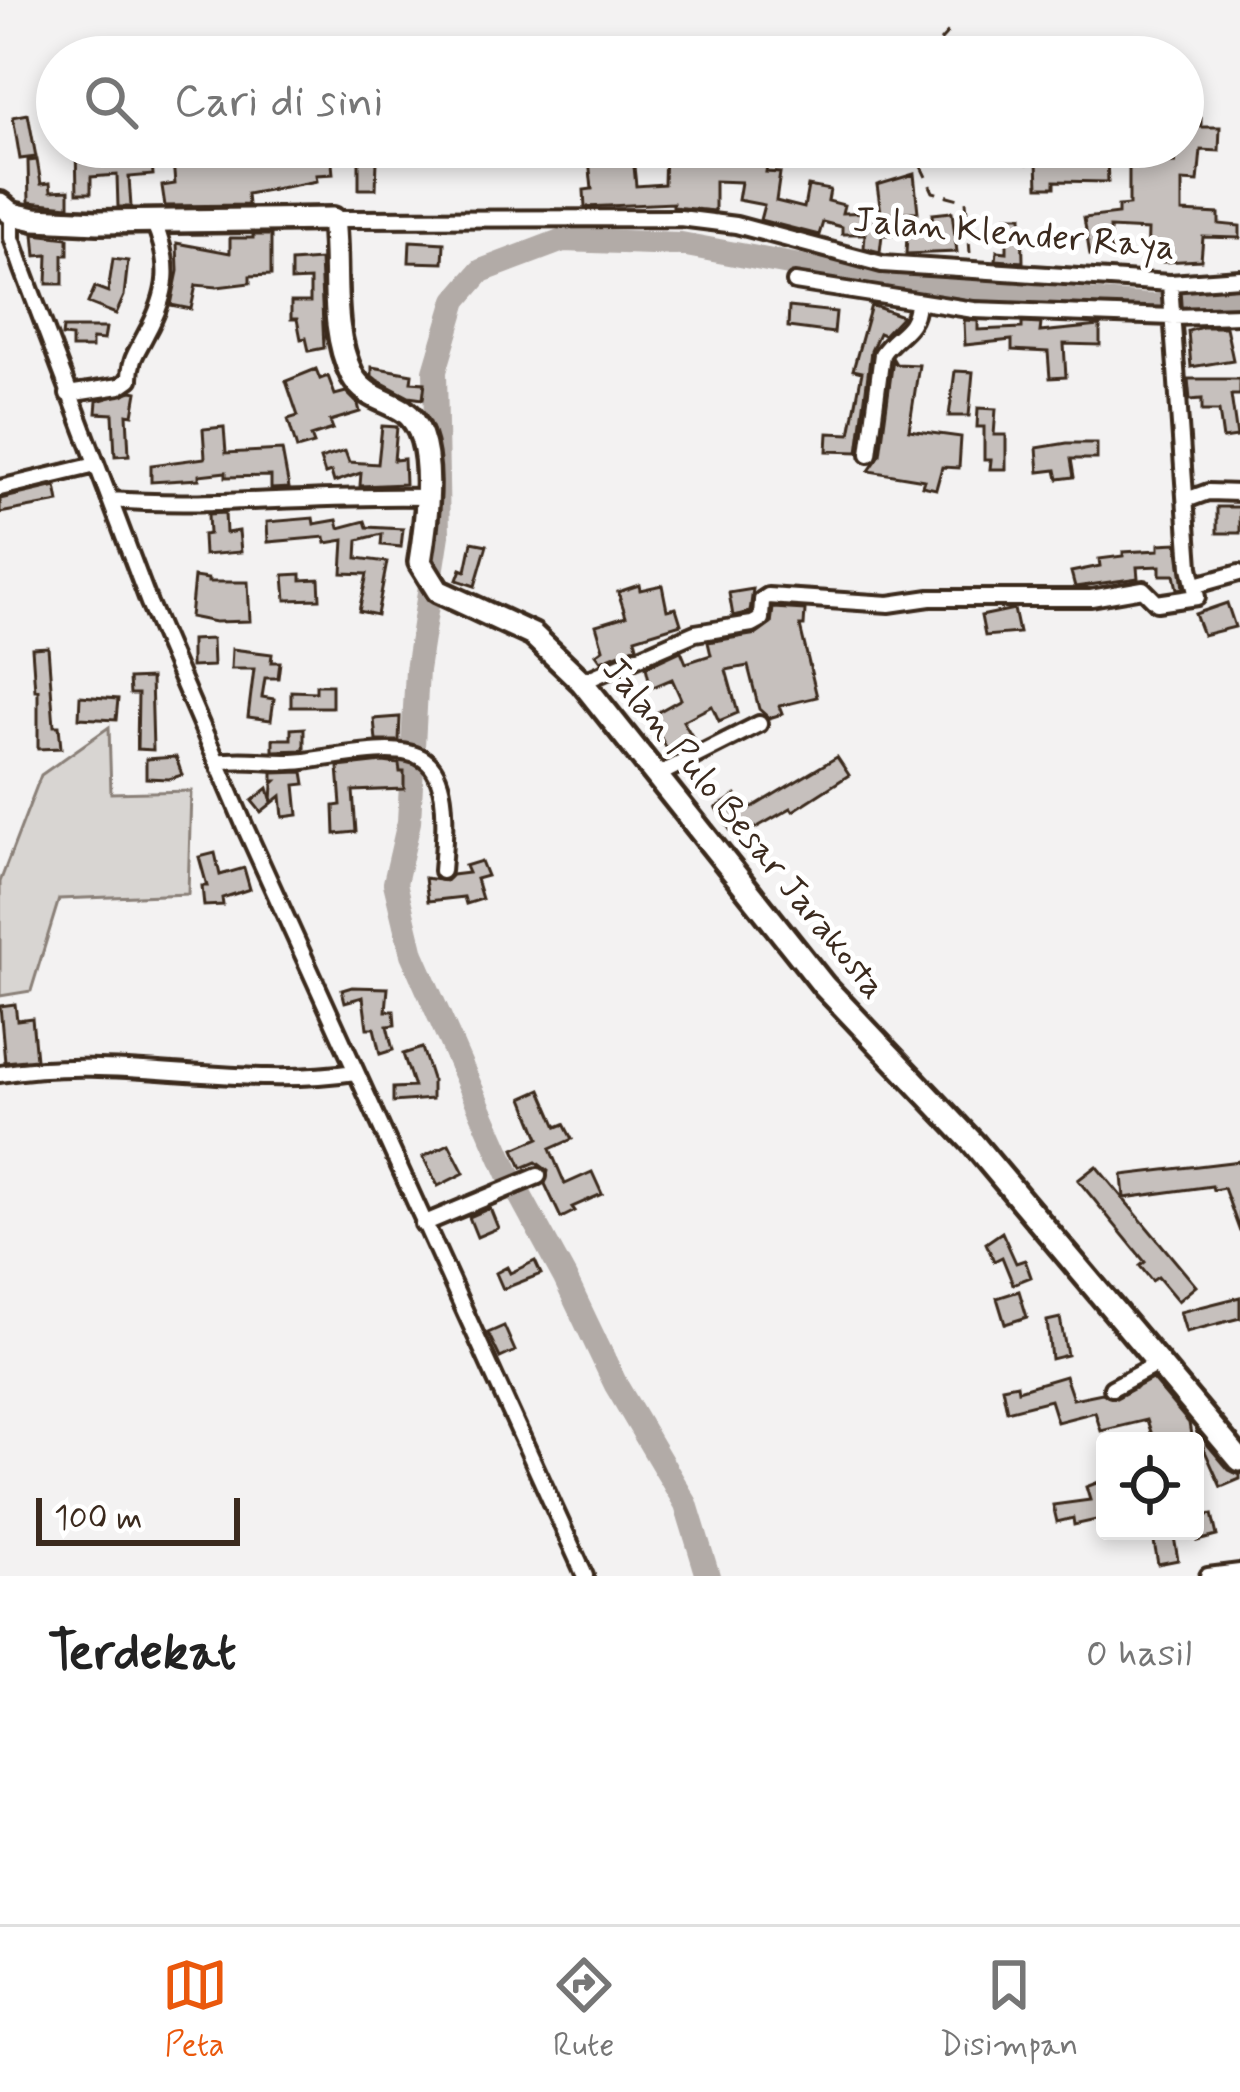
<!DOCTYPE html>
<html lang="id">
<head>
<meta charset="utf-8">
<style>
  :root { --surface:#fff; --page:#f6f6f6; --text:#222; --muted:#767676; --line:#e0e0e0; --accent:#ea580c }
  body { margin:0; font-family:Mynerve,sans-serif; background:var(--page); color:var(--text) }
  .controls { position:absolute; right:36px; bottom:36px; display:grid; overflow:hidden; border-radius:12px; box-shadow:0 6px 18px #0003 }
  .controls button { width:108px; height:108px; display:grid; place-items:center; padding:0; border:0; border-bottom:3px solid var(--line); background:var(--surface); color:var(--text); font:60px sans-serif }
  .scale { position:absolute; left:36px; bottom:30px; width:204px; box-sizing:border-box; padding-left:12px; border:6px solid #3b2a1e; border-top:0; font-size:33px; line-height:42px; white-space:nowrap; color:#3b2a1e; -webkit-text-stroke:9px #fff; paint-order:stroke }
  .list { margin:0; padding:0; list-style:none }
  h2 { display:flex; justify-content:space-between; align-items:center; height:156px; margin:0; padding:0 48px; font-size:51px }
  h2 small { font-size:39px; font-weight:400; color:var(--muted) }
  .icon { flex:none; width:66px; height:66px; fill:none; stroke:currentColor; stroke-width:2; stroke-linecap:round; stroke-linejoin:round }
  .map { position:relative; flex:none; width:1240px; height:1576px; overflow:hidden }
  .search { position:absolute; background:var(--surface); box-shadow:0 6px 18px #0003; left:36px; right:36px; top:36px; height:132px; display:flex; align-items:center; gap:30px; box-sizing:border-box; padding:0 42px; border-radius:66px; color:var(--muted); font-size:45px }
  .sheet { height:348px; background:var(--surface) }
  nav { display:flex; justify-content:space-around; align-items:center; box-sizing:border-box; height:168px; border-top:3px solid var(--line); background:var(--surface); font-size:33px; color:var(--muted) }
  nav a { display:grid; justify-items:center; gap:6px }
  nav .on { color:var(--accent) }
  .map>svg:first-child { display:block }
</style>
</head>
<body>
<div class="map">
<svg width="1240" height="1576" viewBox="0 0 1240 1576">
  <rect width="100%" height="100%" fill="#f3f2f2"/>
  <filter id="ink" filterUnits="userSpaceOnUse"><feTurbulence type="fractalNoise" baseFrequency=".00833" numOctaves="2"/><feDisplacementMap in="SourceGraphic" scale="24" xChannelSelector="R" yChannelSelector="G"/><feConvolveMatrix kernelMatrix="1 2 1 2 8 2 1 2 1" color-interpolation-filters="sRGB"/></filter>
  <g filter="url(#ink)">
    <path fill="#d8d5d2" stroke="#8a8078" stroke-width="3" d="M109,727L111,793L191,791L188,894L59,899L31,991L0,996V882L41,775Z"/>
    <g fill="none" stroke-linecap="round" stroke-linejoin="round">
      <path stroke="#b2aba7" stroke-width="24" d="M708,1576L686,1504L616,1385L565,1278L510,1177L412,954L395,883L409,822L417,670L438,535L435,371L456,300L481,271L563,240L681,244L886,282L963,291L1149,306L1240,301"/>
    </g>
    <path fill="#c6c0bd" stroke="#3b2a1e" stroke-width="3" d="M28,114L36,157L20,159L13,117Z
      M1187,118H1201V127H1220L1219,151L1201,150L1198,182L1182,181V212L1219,214V224L1240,226V238L1203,237L1201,260L1163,262L1147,260L1148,230L1110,228L1111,253L1090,255L1084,218L1118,214V206L1129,205V165L1175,163V147H1183Z
      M76,147H151L153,175L129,177L131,207H118L117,175L91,177V193H77Z
      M182,147H206V153L244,147H287L288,153L310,149L311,154L331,153L333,174L316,175L317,181L247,194L248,205L165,206L162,186L175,184L172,149Z
      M608,147H632L636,186L664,184L665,148L727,149V160L767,166L766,172L780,173L776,201L804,208L808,186L830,190L828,201L844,205L842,213L881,212L877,185L914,174L918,212H894V235H882L880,252L864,248L865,234H842V227L823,222L819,235L760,220L764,205L738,200L741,182L715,181V211L673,207V203L585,207L584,190L592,189L588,150Z
      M1021,147H1045L1046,158L1040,160L1107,158L1108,182L1055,181V187H1038L1037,161L1027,164Z
      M37,160L41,184L50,183L51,191L69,190V206L29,202L28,161Z
      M359,160H377L376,189H359Z
      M952,212L957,252L906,254L907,235H934L932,214Z
      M1007,216H1022L1023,262L996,260L997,251L1007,252Z
      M34,234L68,238V255H63V284H47L48,255L36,256Z
      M253,235H271V275L250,276V283L217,287L196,285L191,309L171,305L178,271L177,243L230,253V238H253Z
      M410,241L444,243L443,263L409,262Z
      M113,259L128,261L124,296L116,314L88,303L95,287L108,292Z
      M320,260L324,348L309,351L306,338L301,339L297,319H291V302H310V280L291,281V262Z
      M871,305L902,316L884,335L879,333L871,351L858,452L827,451L828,433L850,434L862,372L853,370Z
      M789,307L836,312L834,333L788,327Z
      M964,320L978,321V330L1022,328V323L1041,324L1040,332L1100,326V345L1064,344L1066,377L1050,378L1048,352L1012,350V340L965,345Z
      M1202,327H1226L1233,360L1191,367L1188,331Z
      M63,328H106L104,340L92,339V348H72V337L62,336Z
      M893,359L896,364L919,365L909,430L961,437L959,468L942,467L936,489L922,486L924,480L869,471L880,455Z
      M372,367L412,374L411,382L425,383L423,399L409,397L377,380L372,376Z
      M316,369L320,379L328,376L335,395L346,392L358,404L360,412L330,421L333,429L311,436L314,444L297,449L288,419L298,416L286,381Z
      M955,371L973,372L969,416H949Z
      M1188,379H1240V395H1231L1237,437L1223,439L1219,411H1202V399L1190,400Z
      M132,391L137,392L133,415L127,414L129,455L115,456L113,414L96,413L97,401Z
      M978,408L996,409L994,435H1006V469H990L991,460H984V427H977Z
      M382,426L397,427L394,460L404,459L405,484L360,486L361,473L334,482L331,472L325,474L320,459L345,451L349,462L378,464Z
      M224,427L226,453L282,450L289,488L271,489V476L226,477V472L199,475V479L151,482V465L205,458L203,429Z
      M1067,443H1097V459H1071L1074,477L1058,479L1056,470L1039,472L1037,448Z
      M56,486L59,502L0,513V499Z
      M1217,507H1240V533H1217Z
      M225,513L226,533L239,531L241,552L204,555L203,535L209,534L208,514Z
      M313,518L314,524L337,520L339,528L365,521L367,527L403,529L401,547L381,545L382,534L358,540L357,558L387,562L377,615L359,611L367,574L342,573L344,540L326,543L325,537L268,542L267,522Z
      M472,542L487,545L475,586L457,580L461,569L466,571Z
      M1177,543L1183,588L1177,589L1174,575H1160V566L1137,567L1138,578L1075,587L1071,572L1100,566L1099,559L1123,556V552L1159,550V544Z
      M301,574V580L319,579L320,599L286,600L284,575Z
      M194,577L208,579V582H248L250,621L215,622L190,617Z
      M639,585L640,590L662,585L667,610L676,608L681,624L635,638L637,646L601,661L596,654L603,649L596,625L626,616L618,592Z
      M753,589L750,612L733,616L729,593Z
      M1227,603L1235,627L1203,635L1195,614Z
      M773,608L805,610L804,626H800L817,697L779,706L782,714L769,718L759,709L748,666L726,670L738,713L719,721L712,706L683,721L696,743L671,756L649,717L681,699L672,679L651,688L646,667L681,651L686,663L711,655L708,642L757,634L771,624Z
      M1014,609L1019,633L985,636L981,616Z
      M212,639L213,666L191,667V640Z
      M48,647L54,726H59L61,748L38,749V690H35L32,648Z
      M232,649L272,654L271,662H280L278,678H265L262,697L274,699L271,720L248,717L254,669H231Z
      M151,678L153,750L137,749L138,694H130L129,679Z
      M316,685H332V707H291V691L316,692Z
      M80,696L118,699L116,720L79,718Z
      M400,717L399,741H376L374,719Z
      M304,728V750L273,751V739H291V729Z
      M176,757L182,775L169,779L146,778V759Z
      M837,757L849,775L793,811L791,808L736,839L716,808L736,795L746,811Z
      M383,762L399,764L400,772H404V789L353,791L356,832L335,834L334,806L341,805L338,767Z
      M303,772L305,784L295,785L298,815L283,817L281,796L261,812L252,801L268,788L272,802L273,784L276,781H273V773Z
      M215,853L220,875L244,868L250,889L222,898L223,905L204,906L202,886H207L199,857Z
      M481,861L487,876L476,879L482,899L466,904L464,897L428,901L425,878L446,881L452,875L468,873L465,866Z
      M352,987L388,988L386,1011H394L395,1025L387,1026L393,1050L380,1054L374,1028H367L363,997L345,1002L342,990Z
      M15,1004L17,1020L32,1018L36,1059L5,1062L0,1006Z
      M422,1048L432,1079V1099L393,1102V1088L414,1087L403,1054Z
      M541,1090L557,1127L564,1124L572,1139L550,1149L565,1184L592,1172L602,1194L572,1207L575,1211L561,1218L545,1184L548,1171L536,1162L522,1168L514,1149L539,1138L523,1098Z
      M449,1144L464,1173L438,1186L423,1157Z
      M1240,1161V1232L1224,1188L1213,1190L1212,1186L1124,1198L1122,1175Z
      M1096,1166L1196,1286L1178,1301L1158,1277L1152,1281L1140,1266L1145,1262L1078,1180Z
      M490,1208L498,1228L477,1237L469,1217Z
      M1002,1232L1016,1263L1025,1260L1031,1277L1013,1284L1002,1257L994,1261L986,1243Z
      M535,1261L541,1274L503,1289L496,1273L507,1267L510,1273Z
      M1019,1291L1027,1317L1005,1324L997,1298Z
      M1240,1297V1318L1186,1332L1180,1312Z
      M1060,1318L1067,1355L1051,1359L1047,1321Z
      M504,1326L515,1351L500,1358L488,1333Z
      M1065,1376L1073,1399L1102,1393L1116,1398L1152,1379L1189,1423L1192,1441H1154L1147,1420L1101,1431L1095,1412L1057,1422L1050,1400L1007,1411L1002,1387L1017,1384L1018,1390Z
      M1196,1431L1229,1470L1240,1475V1479L1221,1487Z
      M1099,1482L1105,1498V1518L1074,1525L1073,1518L1057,1522L1053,1505L1090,1500L1086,1487Z
      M1212,1514L1217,1536L1197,1541L1195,1518Z
      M1152,1531H1173L1178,1560L1158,1564Z"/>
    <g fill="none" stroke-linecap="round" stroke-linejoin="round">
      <defs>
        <path id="street" d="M12,214V238L22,267L149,603L245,827L585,1576
          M333,219L680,218L736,225L882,264L1170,283L1240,278
          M795,282L974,310L1173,317L1240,315
          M68,394L120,386L130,379C130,359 137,352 146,334C169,293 172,263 153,221
          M869,454L882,354C896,333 915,332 917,303
          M0,488L96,465
          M110,500C215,508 321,494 427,497
          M1186,500L1208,492L1240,493
          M1196,585L1239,573
          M582,682L695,633L752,624L761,619L762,600L768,596L889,604L930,598H1091L1143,589L1157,603L1197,597L1190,567L1170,283
          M217,762C249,757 281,766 311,760C429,741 453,742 442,871
          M658,775L759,724
          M0,1074C118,1054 236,1090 355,1072
          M423,1224L538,1176
          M1112,1388L1157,1364
          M1208,1576L1240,1572"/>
        <path id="secondary" d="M0,204L12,214L35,219L98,222L333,219C339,268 329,329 352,375C364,397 385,399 404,411C440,436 426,525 420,562L438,591L533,635L582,682L824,986L973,1143L1240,1460"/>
      </defs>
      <use href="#street" stroke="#3b2a1e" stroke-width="22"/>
      <use href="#secondary" stroke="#3b2a1e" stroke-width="30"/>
      <path stroke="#3b2a1e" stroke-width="3" stroke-dasharray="12 9" stroke-linecap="butt" d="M926,57L951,29
        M912,147L933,192L966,201L970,253"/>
      <use href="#street" stroke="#fff" stroke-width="14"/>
      <use href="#secondary" stroke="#fff" stroke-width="21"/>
    </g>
  </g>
  <g text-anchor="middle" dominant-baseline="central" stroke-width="10" stroke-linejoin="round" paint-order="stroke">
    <g font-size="36" fill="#3b2a1e" stroke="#fff">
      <text transform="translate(1014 235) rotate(5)">Jalan Klender Raya</text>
      <text transform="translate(743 829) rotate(51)">Jalan Pulo Besar Jarakosta</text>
    </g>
  </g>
</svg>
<div class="controls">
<button><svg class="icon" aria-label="locate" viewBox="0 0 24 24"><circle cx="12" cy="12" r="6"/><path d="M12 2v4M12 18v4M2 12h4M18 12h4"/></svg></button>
</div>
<div class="scale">100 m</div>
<div class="search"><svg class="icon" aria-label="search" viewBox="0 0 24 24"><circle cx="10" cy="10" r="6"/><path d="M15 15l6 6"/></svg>Cari di sini</div>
</div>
<section class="sheet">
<h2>Terdekat<small>0 hasil</small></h2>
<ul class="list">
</ul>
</section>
<nav>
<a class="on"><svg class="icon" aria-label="map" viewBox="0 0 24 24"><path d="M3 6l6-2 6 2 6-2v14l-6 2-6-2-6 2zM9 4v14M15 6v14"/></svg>Peta</a>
<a><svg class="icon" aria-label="directions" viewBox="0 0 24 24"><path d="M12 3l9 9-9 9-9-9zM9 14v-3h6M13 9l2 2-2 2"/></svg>Rute</a>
<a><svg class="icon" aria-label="saved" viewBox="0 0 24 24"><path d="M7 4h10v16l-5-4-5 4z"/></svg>Disimpan</a>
</nav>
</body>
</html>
